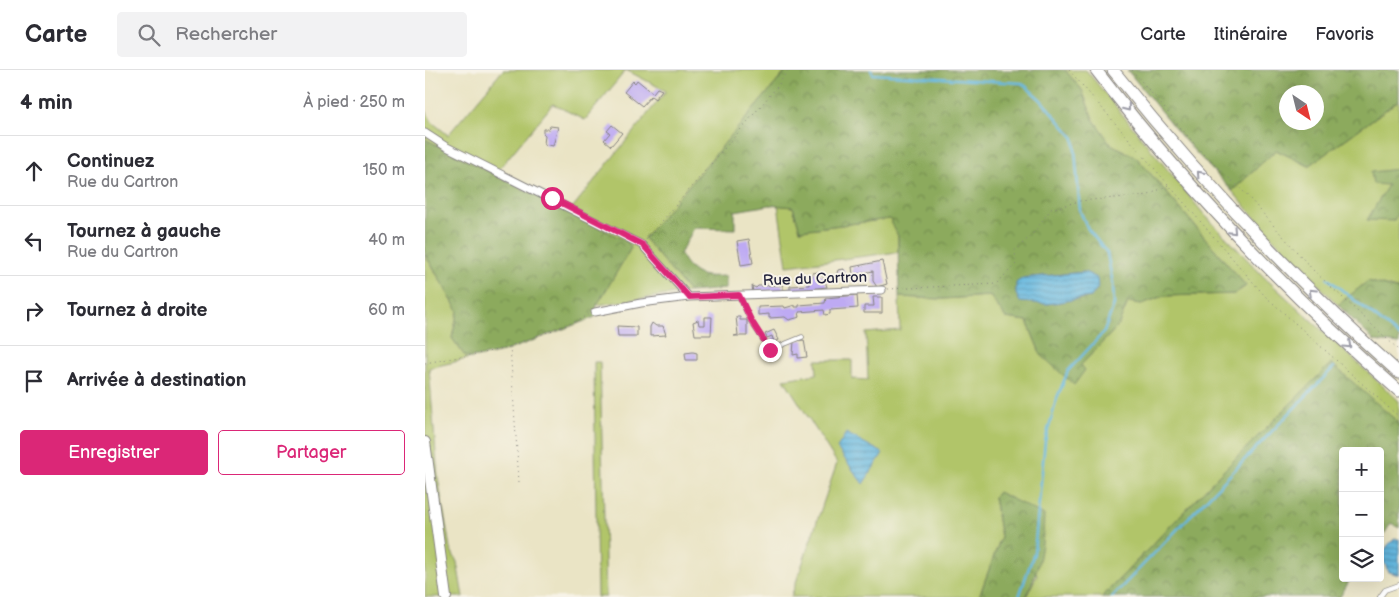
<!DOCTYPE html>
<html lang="fr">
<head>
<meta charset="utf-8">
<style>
  :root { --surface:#fff; --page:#f2f2f3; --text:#2b2b33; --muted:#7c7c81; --line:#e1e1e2; --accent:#db2777 }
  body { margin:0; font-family:"Balsamiq Sans",sans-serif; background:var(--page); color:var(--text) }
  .controls { position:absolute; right:15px; bottom:15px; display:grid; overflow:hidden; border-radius:5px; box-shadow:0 5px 20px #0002 }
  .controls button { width:45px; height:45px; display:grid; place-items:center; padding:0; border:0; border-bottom:1px solid var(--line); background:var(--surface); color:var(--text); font:25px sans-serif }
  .compass { position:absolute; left:854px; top:15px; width:45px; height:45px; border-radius:50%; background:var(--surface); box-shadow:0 5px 20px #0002; rotate:145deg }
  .stop { position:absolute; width:15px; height:15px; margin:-11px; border:4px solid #db2777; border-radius:50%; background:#fff }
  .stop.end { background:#db2777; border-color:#fff; box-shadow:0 1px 5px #0008 }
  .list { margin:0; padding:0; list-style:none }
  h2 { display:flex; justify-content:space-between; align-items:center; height:65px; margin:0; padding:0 20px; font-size:21px }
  h2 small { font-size:16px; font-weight:400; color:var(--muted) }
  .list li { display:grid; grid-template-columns:32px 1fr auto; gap:15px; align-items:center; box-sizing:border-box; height:70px; padding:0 20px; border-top:1px solid var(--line) }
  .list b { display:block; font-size:19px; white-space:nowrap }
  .list p { margin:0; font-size:16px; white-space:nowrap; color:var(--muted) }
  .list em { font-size:16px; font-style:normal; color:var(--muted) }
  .actions { display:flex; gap:10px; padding:15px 20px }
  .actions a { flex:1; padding:11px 0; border:1px solid var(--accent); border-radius:5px; text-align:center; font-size:18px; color:var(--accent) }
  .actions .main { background:var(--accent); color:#fff }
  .icon { flex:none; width:28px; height:28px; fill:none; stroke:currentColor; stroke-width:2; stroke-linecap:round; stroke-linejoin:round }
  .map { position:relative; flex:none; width:974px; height:527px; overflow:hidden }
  header { display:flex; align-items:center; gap:30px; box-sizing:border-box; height:70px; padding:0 25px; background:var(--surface); border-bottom:1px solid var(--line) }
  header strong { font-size:24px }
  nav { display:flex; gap:28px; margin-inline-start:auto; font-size:18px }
  .search { width:350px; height:45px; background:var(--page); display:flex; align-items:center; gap:12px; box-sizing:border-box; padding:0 18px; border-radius:5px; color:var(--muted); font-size:19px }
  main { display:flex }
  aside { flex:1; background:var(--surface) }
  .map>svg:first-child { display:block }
</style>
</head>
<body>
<header>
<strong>Carte</strong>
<div class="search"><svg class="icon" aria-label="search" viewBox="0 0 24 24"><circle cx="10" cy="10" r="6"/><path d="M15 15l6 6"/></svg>Rechercher</div>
<nav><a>Carte</a><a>Itinéraire</a><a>Favoris</a></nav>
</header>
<main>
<aside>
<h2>4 min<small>À pied · 250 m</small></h2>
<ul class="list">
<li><svg class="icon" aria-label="ahead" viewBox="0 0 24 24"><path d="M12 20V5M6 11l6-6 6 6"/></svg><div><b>Continuez</b><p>Rue du Cartron</p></div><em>150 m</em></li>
<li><svg class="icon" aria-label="left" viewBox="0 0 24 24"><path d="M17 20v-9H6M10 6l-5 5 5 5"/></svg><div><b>Tournez à gauche</b><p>Rue du Cartron</p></div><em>40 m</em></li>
<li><svg class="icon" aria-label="right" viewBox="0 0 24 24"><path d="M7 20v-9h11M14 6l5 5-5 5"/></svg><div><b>Tournez à droite</b></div><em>60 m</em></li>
<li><svg class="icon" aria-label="arrive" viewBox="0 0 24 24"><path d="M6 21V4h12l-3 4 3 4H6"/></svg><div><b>Arrivée à destination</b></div></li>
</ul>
<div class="actions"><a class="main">Enregistrer</a><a>Partager</a></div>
</aside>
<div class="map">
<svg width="974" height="527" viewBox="0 0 974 527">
  <defs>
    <pattern id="forest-crowns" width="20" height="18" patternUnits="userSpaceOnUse" patternTransform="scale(1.25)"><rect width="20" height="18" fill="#8caa5d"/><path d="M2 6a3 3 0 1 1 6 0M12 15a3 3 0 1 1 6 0" fill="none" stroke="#728a4e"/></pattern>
    <pattern id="water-rules" width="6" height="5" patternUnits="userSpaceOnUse" patternTransform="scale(1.25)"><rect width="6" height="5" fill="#63b7df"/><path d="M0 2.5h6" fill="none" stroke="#5194b6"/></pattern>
  </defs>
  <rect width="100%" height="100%" fill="#f7f3e8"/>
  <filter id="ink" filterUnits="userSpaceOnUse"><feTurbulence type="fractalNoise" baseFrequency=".02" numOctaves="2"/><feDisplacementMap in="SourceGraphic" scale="10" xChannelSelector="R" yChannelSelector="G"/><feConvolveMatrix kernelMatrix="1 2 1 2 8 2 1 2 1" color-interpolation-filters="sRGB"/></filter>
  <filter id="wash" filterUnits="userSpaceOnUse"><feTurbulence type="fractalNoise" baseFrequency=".0096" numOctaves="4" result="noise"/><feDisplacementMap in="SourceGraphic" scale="20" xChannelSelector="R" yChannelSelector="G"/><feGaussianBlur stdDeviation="1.12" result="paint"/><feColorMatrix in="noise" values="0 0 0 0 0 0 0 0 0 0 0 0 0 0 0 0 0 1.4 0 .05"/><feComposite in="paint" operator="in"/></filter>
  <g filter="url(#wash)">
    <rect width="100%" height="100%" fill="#eae4c5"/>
    <path fill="#b1c569" stroke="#6a7452" d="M78,0H362L219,168L264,222L172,235L206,178L144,142L241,21L201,0L160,50L128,34L69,105L0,69V39L7,52L23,65Z
      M640,0H661L778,143L839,207L974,331V353L906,294L800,399L677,527H601L612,505L569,427L576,467L554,527H366L412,393L359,309L392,304L391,290H427V309L443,310L441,263L475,260L474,227L517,229L565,226L581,248L602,251L616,285L656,295L693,256L703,232L717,234L738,226L809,224L821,216L712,88L686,75L668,49L657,20Z
      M974,30V220L943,211L913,235L846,166L807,121L851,80L884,96Z
      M353,135L368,137L375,160L465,149L473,166V182L362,196Z
      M0,184L33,241L27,268L42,289L4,298L13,408L25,478L32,492L38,527H0Z
      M169,292H175L181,527H172Z"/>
    <path fill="url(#forest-crowns)" stroke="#57664c" fill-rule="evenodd" d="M362,0H640L657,20L668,49L686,74L712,88L821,216L809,224L738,226L717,234L703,232L693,256L656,295L660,300L649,315L616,285L602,251L581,248L565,226L517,229L474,227L473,166L465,149L375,160L368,137L345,135L310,141V159L269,158L255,184C268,207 276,207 301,206V219L264,222L219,168ZM660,202L666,227L622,234L598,208Z
      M702,0H974V30L884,96L851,80L807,121L761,72ZM892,22V52H862V22Z
      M0,69L203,172L206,178L172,235L170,247L78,282L42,289L27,268L33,241L0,184Z
      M974,99V140L969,151L942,150L963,115L948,114L946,102Z
      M943,211L974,220V274L949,271L913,235Z
      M906,293L974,353V458L966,453L955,471V381H918V508H926L915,527H677L800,399Z
      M573,422L619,445C618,477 615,497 601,527H554L576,467L569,427Z"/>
    <path fill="url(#water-rules)" stroke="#426c8d" d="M660,202L672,208L673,217L666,227L622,234L595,232L591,224V213L598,208Z
      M421,363L458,383L438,414L412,378Z
      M970,469H974V505L964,502C955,489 957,478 970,469Z"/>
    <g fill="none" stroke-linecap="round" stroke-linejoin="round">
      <path stroke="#63b7df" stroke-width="2.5" d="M446,0L448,4L597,13L615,29L649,68L655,141L663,159L682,183L688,214L689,234L679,262L643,301L632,328L620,371L609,483L594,527
        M902,208L974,266
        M687,527L909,297"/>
    </g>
    <g id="blocks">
      <path fill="#beaaf3" d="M212,10L228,23L232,18L237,20L230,29L226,26L217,36L199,22L208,11L210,13Z
        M187,55L197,63L186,76L179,70L185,63L182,61Z
        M125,56L133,57L128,76L119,74L120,65L118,63V59H124Z
        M324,169L328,193L316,195L312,171Z
        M457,191L462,214L452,217L448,211V201L428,205L427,197Z
        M419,199L420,208H410L413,200Z
        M393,202L395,205H398L402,217L365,221V216L384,215V209L387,207L388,203Z
        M358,215V221L328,222L327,216L331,218L333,216Z
        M432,225L433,238L405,240V244L400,245L399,240L374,242L375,247L364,250L360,247L344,248V244L333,245V237L359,236L360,238L370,235V237H374V235L400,233L401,228Z
        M448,227H457V243H439V236H449Z
        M280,247H287L286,265H270L268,252L273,250L274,255H280Z
        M311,247H315V250H322V266H309L313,265Z
        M227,253L231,256H238L241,265L225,266V257Z
        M192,256L212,257V266H193Z
        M349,260L354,270L349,272L347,266L342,268L340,264Z
        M379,270L382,287L373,288V284L368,285L369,271Z
        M268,282L272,283V290H261L260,283Z"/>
    </g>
  </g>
  <g filter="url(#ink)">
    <use href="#blocks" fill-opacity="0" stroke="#868380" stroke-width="1"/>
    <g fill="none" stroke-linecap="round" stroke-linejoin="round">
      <defs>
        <path id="service" d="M314,225L325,250L345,280L377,267
          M955,527L960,520L974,515"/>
        <path id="minor" d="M0,63L20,76L217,175L264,227L457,220
          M170,242L216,233L264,227"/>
        <path id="secondary" d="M0,372L21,527"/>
        <path id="trunk" d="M671,0C761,117 863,224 974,321
          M688,0C775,109 870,210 974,303"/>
      </defs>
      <use href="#service" stroke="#868380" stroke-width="5.5"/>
      <use href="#minor" stroke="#868380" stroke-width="9"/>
      <use href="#secondary" stroke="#868380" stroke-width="12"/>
      <use href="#trunk" stroke="#868380" stroke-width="13"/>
      <path stroke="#868380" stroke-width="1" stroke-dasharray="1 4" stroke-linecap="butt" d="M644,0L840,226L974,347
        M707,0L778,84L818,121L888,200L974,280
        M221,170L352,17L363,0
        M463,219L571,214L591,194L590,180L607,165L626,139L655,131L724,125L743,115
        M0,293L73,280L84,277
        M94,412L85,276L152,251L164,244"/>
      <use href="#service" stroke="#fff" stroke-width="4"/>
      <use href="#minor" stroke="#fff" stroke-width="7"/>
      <use href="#secondary" stroke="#fff" stroke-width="10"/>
      <use href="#trunk" stroke="#fff" stroke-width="11"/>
    </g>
    <defs><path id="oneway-chevron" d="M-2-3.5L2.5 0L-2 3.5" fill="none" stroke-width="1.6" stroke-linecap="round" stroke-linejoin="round" transform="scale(1.25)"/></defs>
    <g stroke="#9c9ca7">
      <use href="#oneway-chevron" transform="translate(702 38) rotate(51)"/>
      <use href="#oneway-chevron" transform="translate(775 104) rotate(-132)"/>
      <use href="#oneway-chevron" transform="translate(808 161) rotate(47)"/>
      <use href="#oneway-chevron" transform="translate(887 222) rotate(-136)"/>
      <use href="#oneway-chevron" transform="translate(923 275) rotate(43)"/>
    </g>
  </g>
  <g fill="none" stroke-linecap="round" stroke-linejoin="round" filter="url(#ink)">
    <path stroke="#db2777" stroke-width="6" d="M127,128L218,175L264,227L314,225L326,250L345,280"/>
  </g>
  <g text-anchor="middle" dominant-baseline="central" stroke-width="4" stroke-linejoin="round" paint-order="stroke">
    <g font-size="15" fill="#22223b" stroke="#f7f3e8">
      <text transform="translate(390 209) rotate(-2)">Rue du Cartron</text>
    </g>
  </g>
</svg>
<div class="controls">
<button>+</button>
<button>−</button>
<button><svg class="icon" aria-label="layers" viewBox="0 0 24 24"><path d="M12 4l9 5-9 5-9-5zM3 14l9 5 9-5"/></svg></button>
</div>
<svg class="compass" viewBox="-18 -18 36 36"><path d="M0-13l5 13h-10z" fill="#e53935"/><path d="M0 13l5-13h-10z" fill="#7c7c81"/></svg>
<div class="stop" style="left:127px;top:128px"></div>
<div class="stop end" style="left:345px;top:280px"></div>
</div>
</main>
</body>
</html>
